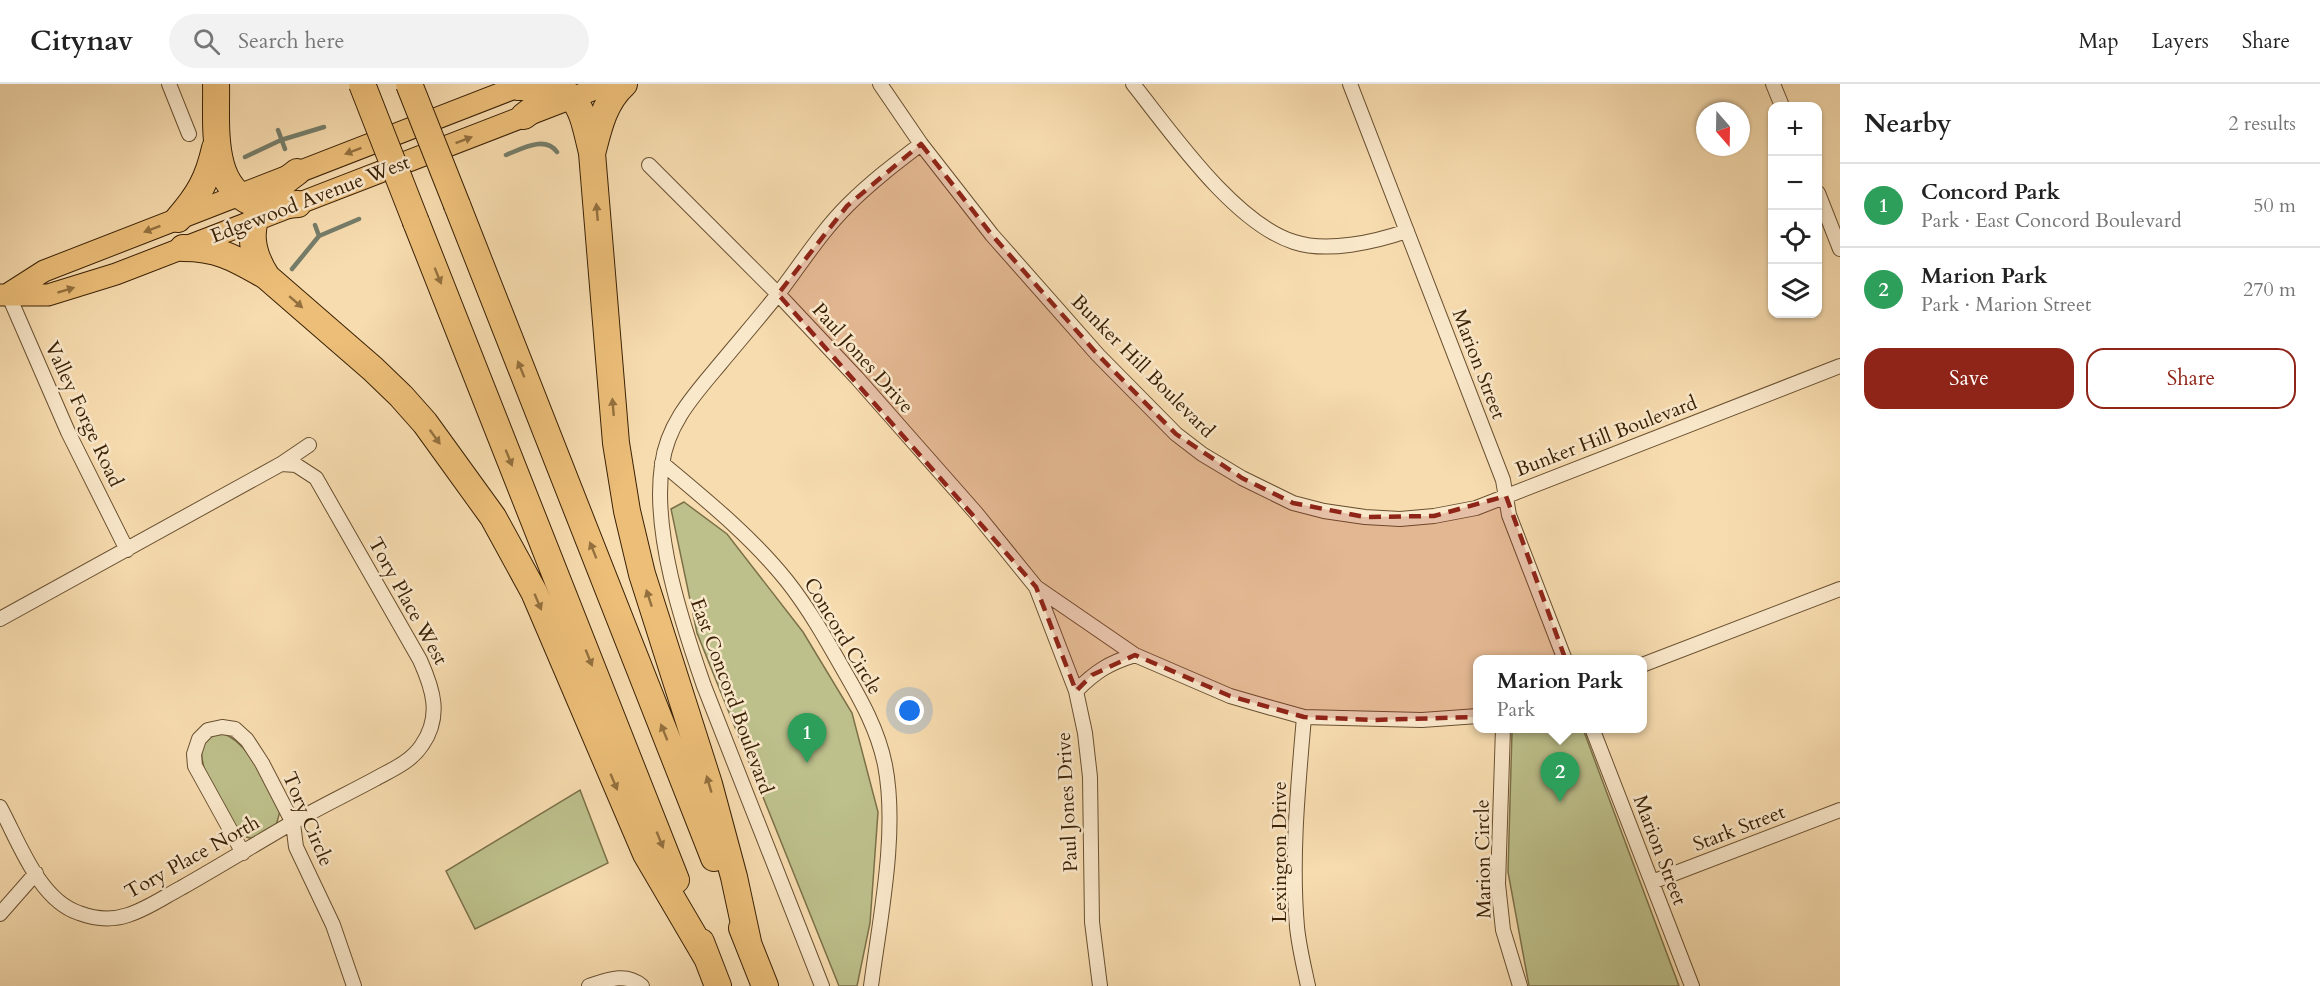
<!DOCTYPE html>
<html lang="en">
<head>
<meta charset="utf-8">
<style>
  :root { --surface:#fff; --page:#f2f2f2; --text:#222; --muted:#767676; --line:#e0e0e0; --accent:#8f2418 }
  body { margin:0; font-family:Cardo,serif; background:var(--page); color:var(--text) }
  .controls { position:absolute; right:18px; top:18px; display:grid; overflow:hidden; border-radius:12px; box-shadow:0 2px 4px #0004 }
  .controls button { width:54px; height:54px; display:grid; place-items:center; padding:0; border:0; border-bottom:2px solid var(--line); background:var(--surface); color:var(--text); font:30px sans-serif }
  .compass { position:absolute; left:1696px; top:18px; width:54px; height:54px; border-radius:50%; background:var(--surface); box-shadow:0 2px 4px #0004; rotate:160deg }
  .you { position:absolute; left:910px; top:627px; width:21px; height:21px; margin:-15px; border:4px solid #fff; border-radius:50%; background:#1a73e8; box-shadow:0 0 0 9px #1a73e833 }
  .badge { display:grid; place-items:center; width:39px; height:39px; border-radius:50%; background:var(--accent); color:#fff; font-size:20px; font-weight:700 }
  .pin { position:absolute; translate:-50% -50px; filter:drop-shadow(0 2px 3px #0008) }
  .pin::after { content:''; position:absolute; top:32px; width:21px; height:18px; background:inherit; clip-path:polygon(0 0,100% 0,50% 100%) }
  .popup { position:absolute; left:1473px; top:571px; width:174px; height:78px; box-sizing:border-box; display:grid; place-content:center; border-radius:12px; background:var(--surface); filter:drop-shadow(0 2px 4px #0005); font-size:20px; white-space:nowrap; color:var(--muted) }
  .popup b { font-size:22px; color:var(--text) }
  .popup::after { content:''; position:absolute; left:50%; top:100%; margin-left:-12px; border:12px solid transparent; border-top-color:var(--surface) }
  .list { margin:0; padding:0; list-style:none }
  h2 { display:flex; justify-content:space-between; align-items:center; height:78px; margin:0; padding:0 24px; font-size:26px }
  h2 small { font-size:20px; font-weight:400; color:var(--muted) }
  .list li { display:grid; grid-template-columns:39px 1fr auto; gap:18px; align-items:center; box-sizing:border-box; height:84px; padding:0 24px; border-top:2px solid var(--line) }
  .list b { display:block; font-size:22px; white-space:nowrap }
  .list p { margin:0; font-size:20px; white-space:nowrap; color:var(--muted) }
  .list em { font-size:20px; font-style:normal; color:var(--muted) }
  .actions { display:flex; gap:12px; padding:18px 24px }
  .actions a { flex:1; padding:14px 0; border:2px solid var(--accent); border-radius:18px; text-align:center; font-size:21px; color:var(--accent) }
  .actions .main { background:var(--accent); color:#fff }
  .icon { flex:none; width:33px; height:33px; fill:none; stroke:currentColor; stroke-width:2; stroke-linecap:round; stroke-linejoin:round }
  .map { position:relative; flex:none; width:1840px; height:902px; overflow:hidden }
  header { display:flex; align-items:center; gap:36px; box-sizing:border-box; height:84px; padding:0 30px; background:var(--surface); border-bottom:2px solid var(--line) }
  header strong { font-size:28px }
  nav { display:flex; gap:33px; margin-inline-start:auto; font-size:21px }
  .search { width:420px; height:54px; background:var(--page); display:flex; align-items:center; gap:15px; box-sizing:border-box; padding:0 21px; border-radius:33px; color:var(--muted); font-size:22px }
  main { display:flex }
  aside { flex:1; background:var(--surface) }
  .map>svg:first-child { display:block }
</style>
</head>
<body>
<header>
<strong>Citynav</strong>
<div class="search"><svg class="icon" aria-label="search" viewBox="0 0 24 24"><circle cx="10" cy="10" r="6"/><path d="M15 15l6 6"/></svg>Search here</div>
<nav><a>Map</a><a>Layers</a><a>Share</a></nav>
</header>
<main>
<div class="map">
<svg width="1840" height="902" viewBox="0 0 1840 902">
  <rect width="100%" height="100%" fill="#f7dcaf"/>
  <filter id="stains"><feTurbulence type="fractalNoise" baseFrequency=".00333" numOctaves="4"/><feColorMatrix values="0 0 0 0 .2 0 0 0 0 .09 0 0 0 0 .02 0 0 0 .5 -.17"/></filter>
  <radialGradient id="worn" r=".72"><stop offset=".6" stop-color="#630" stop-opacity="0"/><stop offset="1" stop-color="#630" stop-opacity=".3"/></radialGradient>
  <path fill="#bdc08b" stroke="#7c7048" stroke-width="1.5" d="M684,418L727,450L803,548L852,629L878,728L870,839L857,902H839L697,549L671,425Z
    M1515,645H1583L1679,902H1529L1508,788L1512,648Z
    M222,649C251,659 266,702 280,727L276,742L254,755L246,753L238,746C226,725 173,655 222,649Z
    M580,706L608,779L475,845L446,787Z"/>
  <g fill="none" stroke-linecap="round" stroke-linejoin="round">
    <path stroke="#757d6a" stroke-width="4.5" d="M278,46L285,65
      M506,71C521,65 545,51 557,68
      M245,73L281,56L324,43
      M315,141L319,152
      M292,185L319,152L359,135"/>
    <defs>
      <path id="street" d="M169,0L189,50
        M880,0L921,60L992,151L1098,271L1176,350L1202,370L1242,394L1293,419L1324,427L1365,433L1400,435L1434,432L1476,424L1840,282
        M1133,0C1172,49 1234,139 1294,158C1327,169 1375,158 1407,147
        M1350,0L1503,396L1509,431L1565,576
        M1773,0L1782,22
        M649,81L778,210L857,294L976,429L1036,503L1076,607L1085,649L1090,693L1092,838L1100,902
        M1818,109L1840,165
        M8,210L68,348L127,466
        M662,379C706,416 751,452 787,497C809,525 826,555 843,585C861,616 878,646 885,681C898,748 880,834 871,902
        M1036,503L1135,571L1230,612L1268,623L1304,633L1422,636L1478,632
        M0,535L281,380L309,361
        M1642,581L1840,505
        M1076,607C1096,587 1109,579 1135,571
        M1304,633C1298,703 1291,774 1297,843C1299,863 1304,883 1308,902
        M1503,644L1498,800L1503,846L1520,902
        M1592,644L1692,902
        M0,723C19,758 39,816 79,829C95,835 113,836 128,831C147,825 164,813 181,804C218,783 254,761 290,740C318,724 347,710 375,695C391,686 411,678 422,661C442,632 433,605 420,576L316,394L296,381L281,380
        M243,769L195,682L194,670L199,655L208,646L222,643L235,645L247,656L262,679L293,739L296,763L333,841L354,902
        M1652,798L1840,726
        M0,830L36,789
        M589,902C607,896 626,888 642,902
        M822,902L704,602C682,539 652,448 662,381C667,340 694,311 720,280C739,257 759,234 778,210C801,180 821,148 848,121C871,98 896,79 921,60"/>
      <path id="primary" d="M8,210L44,187L525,0
        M0,211H48L116,190L608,0"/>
      <path id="highway" d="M216,0C217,41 208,109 260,121C272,124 286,121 298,120
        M519,3C579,0 580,18 592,69L616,359L627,427L642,490L709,700L734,793L748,858
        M524,32L537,22L553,0
        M593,66C599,42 605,17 624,0
        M297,88C257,117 237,147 267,193L373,285L401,312L425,339L493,433L534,508L646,770L707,874
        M457,121L714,774
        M178,135C199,111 208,95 215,64
        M416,138L676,796
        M183,164C219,164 236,175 266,192
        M742,844L765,902
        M701,858L718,902"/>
    </defs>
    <use href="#street" stroke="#695030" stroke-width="16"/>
    <use href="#primary" stroke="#3a2105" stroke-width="23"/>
    <use href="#highway" stroke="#3a2105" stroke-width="28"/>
    <use href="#street" stroke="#fae8cb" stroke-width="14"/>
    <use href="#primary" stroke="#ecbe78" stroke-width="21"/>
    <use href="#highway" stroke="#ecbe78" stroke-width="26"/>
    <defs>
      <path id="highway-bridge" d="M362,0L416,138
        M409,0L457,121"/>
    </defs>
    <use href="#highway-bridge" stroke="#3a2105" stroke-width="28" stroke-linecap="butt"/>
    <use href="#highway-bridge" stroke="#ecbe78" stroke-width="26"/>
  </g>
  <defs><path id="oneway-solid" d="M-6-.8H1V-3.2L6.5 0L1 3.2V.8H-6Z" transform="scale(1.5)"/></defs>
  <g fill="#93703e">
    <use href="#oneway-solid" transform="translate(464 56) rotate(-21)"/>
    <use href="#oneway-solid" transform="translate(353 67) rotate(159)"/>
    <use href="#oneway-solid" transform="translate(597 128) rotate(-95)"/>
    <use href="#oneway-solid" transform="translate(152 145) rotate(159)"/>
    <use href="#oneway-solid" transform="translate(438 192) rotate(68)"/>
    <use href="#oneway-solid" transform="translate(66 206) rotate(-17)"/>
    <use href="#oneway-solid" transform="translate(296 218) rotate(41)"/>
    <use href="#oneway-solid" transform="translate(521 285) rotate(-112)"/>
    <use href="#oneway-solid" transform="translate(613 323) rotate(-95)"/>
    <use href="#oneway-solid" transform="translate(435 353) rotate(54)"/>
    <use href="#oneway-solid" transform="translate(509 374) rotate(68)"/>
    <use href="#oneway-solid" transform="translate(593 466) rotate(-112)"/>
    <use href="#oneway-solid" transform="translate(649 514) rotate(-108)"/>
    <use href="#oneway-solid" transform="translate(538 518) rotate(67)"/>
    <use href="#oneway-solid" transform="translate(589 574) rotate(68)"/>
    <use href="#oneway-solid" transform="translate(664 648) rotate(-112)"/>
    <use href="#oneway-solid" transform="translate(614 698) rotate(67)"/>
    <use href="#oneway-solid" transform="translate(709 700) rotate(-106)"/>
    <use href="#oneway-solid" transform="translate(660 756) rotate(68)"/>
  </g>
  <path fill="#8f2418" fill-opacity="0.2" stroke="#8f2418" stroke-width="4.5" stroke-dasharray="12 8" stroke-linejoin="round" d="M921,60L992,151L1098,271L1176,350L1242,394L1293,419L1365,433L1434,432L1506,412L1577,607L1474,633L1374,636L1304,633L1230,612L1135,571L1092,591L1076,607L1036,503L778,210L847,122Z"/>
  <g text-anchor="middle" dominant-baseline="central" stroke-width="5" stroke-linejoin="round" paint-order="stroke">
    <g font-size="20" fill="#3a2105" stroke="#fae8cb">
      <text transform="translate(310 115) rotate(-21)">Edgewood Avenue West</text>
      <text transform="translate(863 274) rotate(48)">Paul Jones Drive</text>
      <text transform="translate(1479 280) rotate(69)">Marion Street</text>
      <text transform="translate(1143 282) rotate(45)">Bunker Hill Boulevard</text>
      <text transform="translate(84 330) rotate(65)">Valley Forge Road</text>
      <text transform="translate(1606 352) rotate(-21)">Bunker Hill Boulevard</text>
      <text transform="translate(408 517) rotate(61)">Tory Place West</text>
      <text transform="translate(843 552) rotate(59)">Concord Circle</text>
      <text transform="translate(732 612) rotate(70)">East Concord Boulevard</text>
      <text transform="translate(1067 718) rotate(-93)">Paul Jones Drive</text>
      <text transform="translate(308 735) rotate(67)">Tory Circle</text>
      <text transform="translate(1739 744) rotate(-21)">Stark Street</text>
      <text transform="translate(1660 766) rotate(69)">Marion Street</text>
      <text transform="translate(1279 768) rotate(-90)">Lexington Drive</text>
      <text transform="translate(192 773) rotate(-29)">Tory Place North</text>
      <text transform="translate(1483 775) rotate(-91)">Marion Circle</text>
    </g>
  </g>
  <rect width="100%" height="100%" filter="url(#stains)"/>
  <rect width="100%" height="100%" fill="url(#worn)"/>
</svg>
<div class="controls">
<button>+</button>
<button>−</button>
<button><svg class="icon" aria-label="locate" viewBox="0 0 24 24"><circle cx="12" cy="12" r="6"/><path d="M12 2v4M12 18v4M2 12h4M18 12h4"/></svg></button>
<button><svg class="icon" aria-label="layers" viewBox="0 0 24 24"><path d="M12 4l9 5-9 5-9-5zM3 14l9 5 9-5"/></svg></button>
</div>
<svg class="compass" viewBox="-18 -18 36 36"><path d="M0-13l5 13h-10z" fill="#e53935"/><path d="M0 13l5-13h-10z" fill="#767676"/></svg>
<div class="you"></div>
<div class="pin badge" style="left:807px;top:679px;background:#2e9e5b">1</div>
<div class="pin badge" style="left:1560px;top:718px;background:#2e9e5b">2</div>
<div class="popup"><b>Marion Park</b>Park</div>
</div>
<aside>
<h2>Nearby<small>2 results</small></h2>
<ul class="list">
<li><span class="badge" style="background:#2e9e5b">1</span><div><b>Concord Park</b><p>Park · East Concord Boulevard</p></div><em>50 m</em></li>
<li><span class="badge" style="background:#2e9e5b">2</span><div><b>Marion Park</b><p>Park · Marion Street</p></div><em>270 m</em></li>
</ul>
<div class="actions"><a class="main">Save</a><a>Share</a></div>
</aside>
</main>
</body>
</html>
